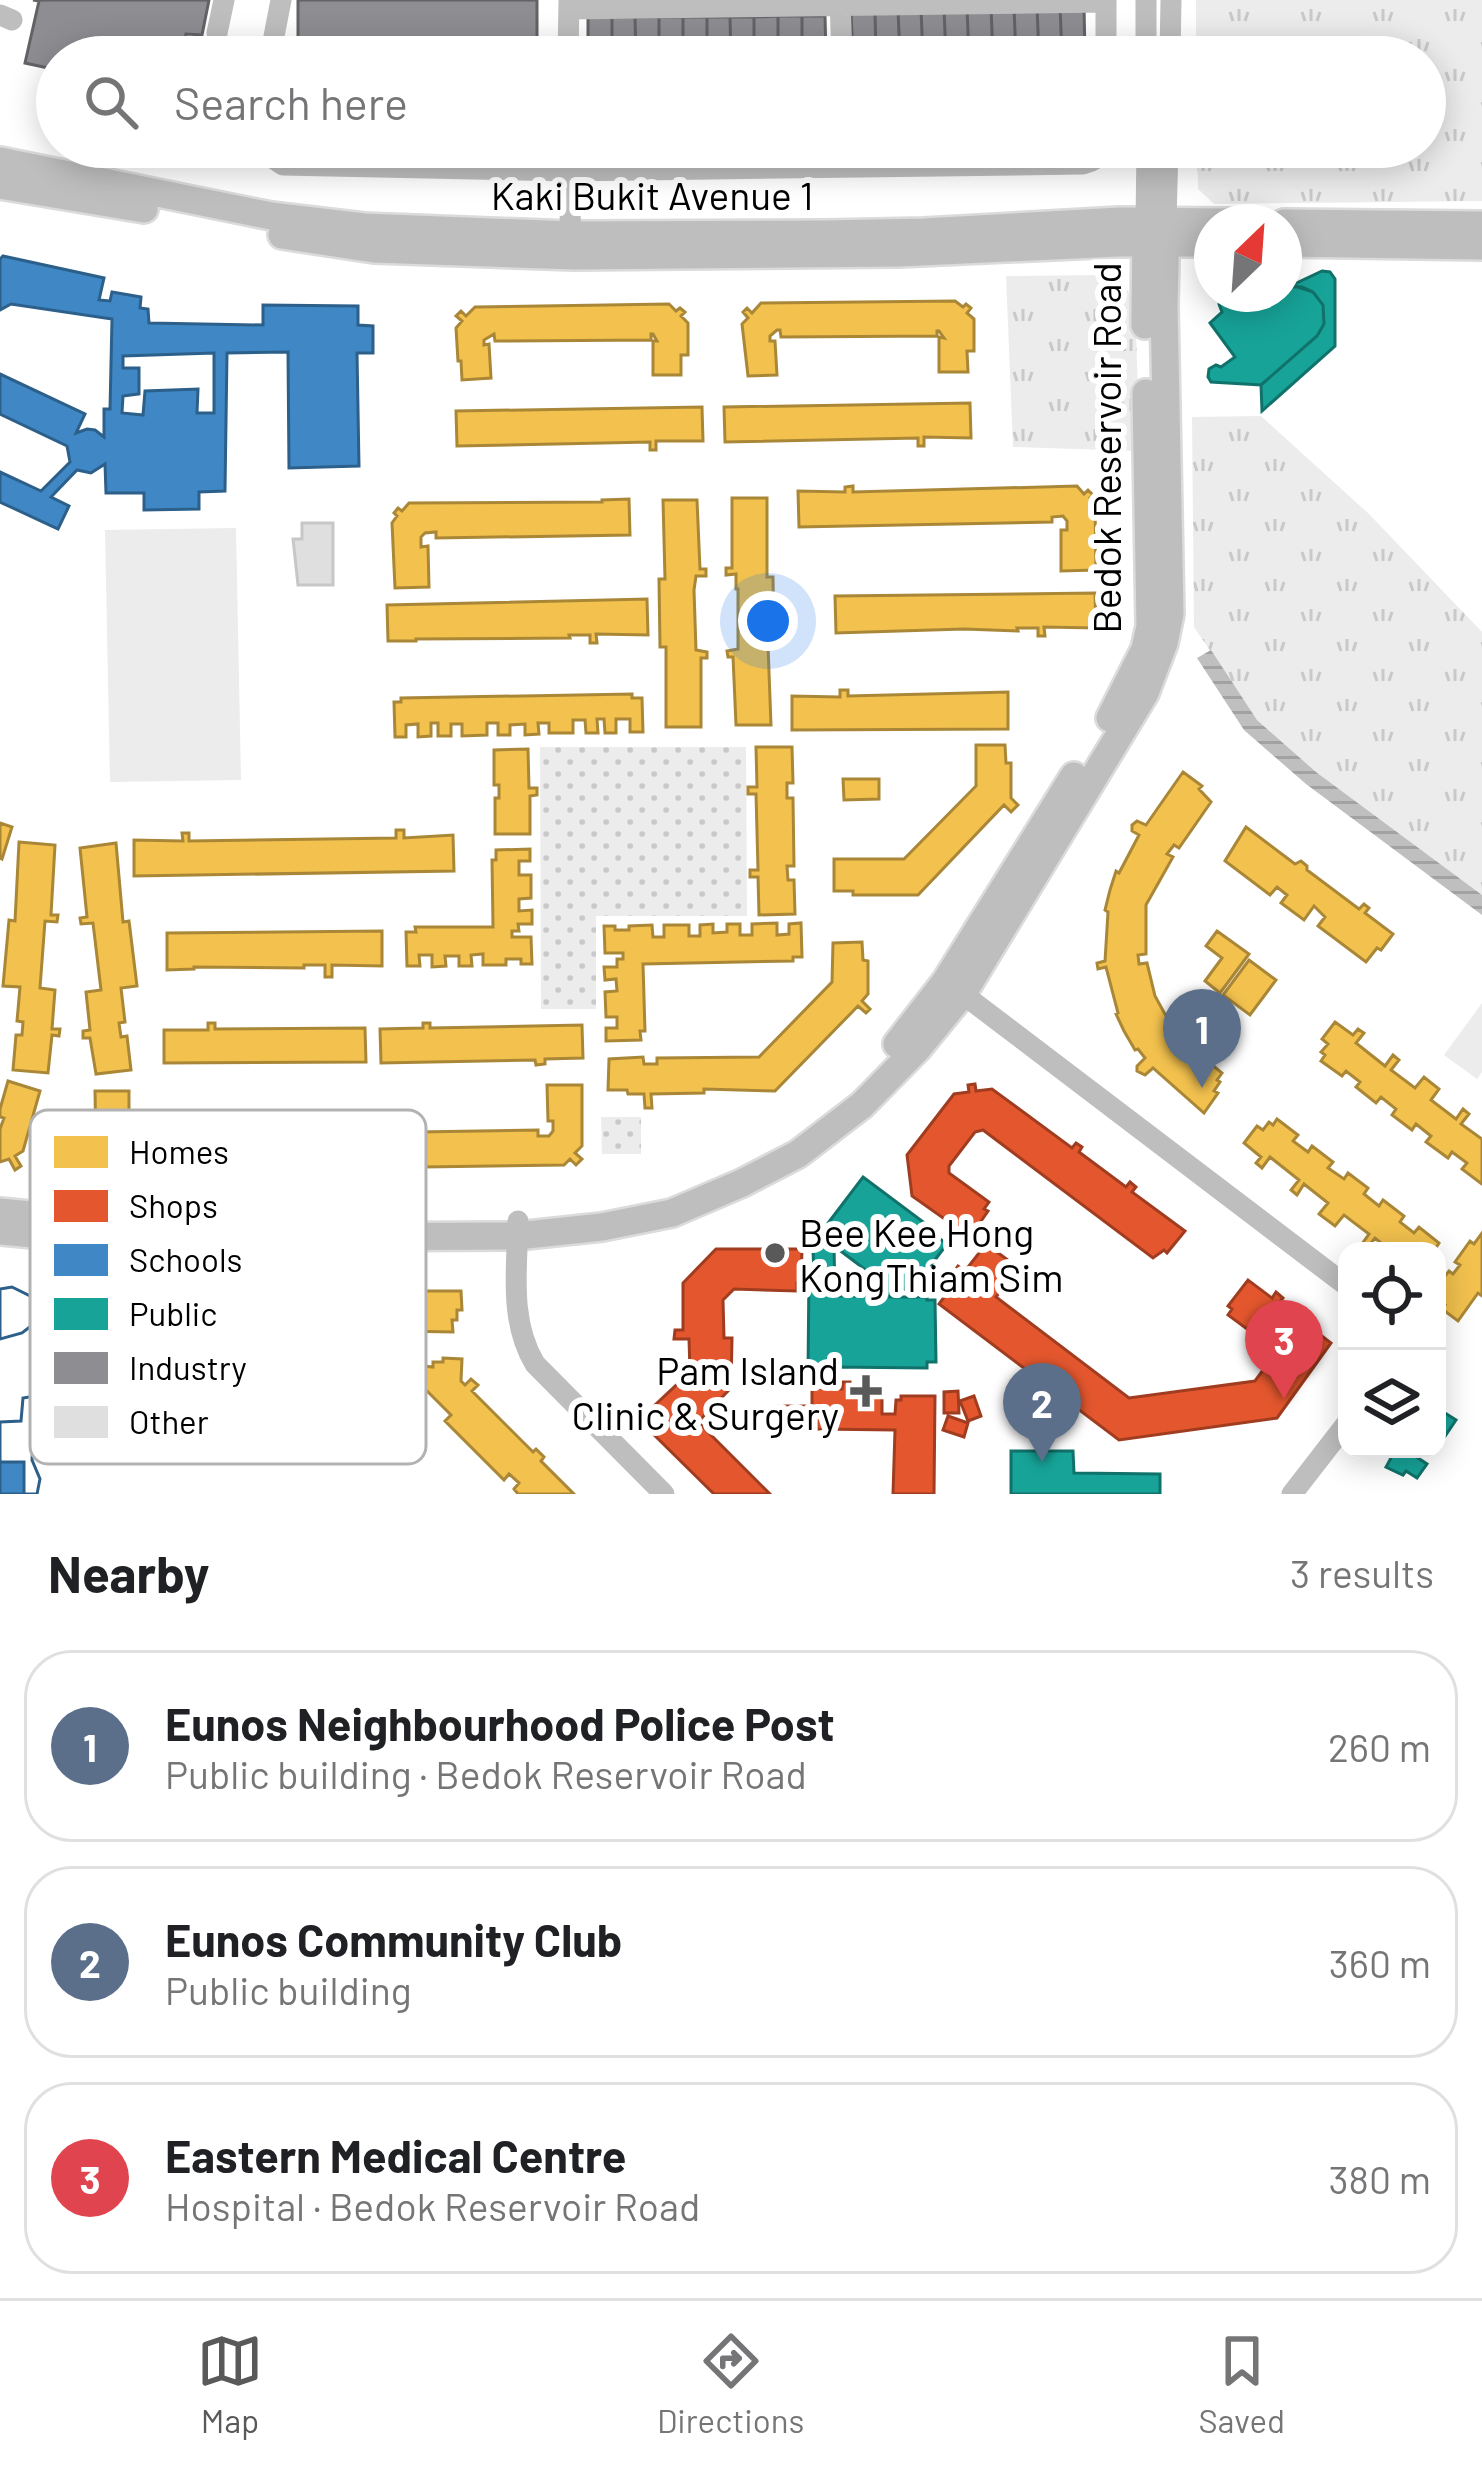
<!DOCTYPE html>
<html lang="en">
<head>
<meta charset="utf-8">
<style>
  :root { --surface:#fff; --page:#f6f6f6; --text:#202124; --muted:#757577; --line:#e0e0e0; --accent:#595959 }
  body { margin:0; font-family:Barlow,sans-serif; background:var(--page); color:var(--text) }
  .controls { position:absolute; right:36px; bottom:36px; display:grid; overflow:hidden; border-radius:24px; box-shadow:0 6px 30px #0003 }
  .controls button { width:108px; height:108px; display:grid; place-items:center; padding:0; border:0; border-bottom:3px solid var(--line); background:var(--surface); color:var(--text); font:60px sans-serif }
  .compass { position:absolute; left:1194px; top:204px; width:108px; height:108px; border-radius:50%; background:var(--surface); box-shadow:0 6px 30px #0003; rotate:25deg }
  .you { position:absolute; left:768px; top:621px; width:42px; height:42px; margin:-30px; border:9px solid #fff; border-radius:50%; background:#1a73e8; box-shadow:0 0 0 18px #1a73e833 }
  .badge { display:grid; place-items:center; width:78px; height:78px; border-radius:50%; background:var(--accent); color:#fff; font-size:39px; font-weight:700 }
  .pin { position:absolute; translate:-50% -99px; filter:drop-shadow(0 3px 6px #0008) }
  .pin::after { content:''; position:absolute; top:63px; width:42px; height:36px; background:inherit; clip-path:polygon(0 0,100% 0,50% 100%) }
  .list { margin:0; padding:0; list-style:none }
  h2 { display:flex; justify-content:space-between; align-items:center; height:156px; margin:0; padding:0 48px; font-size:51px }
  h2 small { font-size:39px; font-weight:400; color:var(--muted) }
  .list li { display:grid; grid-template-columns:78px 1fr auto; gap:36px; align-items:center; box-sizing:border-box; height:192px; margin:0 24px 24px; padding:0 24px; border:3px solid var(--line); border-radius:48px }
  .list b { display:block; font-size:45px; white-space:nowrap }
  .list p { margin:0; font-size:39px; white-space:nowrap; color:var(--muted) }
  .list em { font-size:39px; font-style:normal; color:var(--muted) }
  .icon { flex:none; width:66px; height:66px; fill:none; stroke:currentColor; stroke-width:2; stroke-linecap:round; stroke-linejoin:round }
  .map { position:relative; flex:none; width:1482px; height:1494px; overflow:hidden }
  .search { position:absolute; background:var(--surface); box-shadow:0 6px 30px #0003; left:36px; right:36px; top:36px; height:132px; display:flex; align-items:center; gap:30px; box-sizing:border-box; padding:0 42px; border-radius:66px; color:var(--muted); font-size:45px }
  .sheet { height:804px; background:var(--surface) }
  nav { display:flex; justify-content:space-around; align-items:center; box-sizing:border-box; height:168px; border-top:3px solid var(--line); background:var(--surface); font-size:33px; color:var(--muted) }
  nav a { display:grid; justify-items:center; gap:6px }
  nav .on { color:var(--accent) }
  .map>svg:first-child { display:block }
</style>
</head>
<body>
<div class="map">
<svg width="1482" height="1494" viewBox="0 0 1482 1494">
  <defs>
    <pattern id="grass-tufts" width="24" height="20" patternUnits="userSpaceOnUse" patternTransform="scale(3)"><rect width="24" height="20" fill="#ececec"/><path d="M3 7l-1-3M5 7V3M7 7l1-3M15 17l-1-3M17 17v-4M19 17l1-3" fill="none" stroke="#c9c9c9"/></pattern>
    <pattern id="park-dots" width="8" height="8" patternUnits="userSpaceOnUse" patternTransform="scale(3)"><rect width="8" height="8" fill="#ececec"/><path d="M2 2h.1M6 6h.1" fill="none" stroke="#c9c9c9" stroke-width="1.8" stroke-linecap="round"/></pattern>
    <pattern id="water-rules" width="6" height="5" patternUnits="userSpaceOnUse" patternTransform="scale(3)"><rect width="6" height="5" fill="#bfbfbf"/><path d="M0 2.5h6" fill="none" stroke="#a2a2a2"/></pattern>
  </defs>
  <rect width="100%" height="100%" fill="#fff"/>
  <path fill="url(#grass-tufts)" d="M1196,0H1482V201L1214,204L1198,189L1197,147H1425V57H1196Z
    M1102,275C1120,279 1128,287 1135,304L1140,451L1013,447L1006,276Z
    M1261,416L1369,514L1482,632V895L1316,772L1257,720L1194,627L1192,417Z"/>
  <path fill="url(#park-dots)" d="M540,747H746L747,916H596V1009H541Z
    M601,1117H641V1154H602Z"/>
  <path fill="#ececec" d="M236,528L241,780L110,782L105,530Z
    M1482,1003V1072L1477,1079L1444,1055Z"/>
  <path fill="url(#water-rules)" d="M1211,650L1257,720L1316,772L1482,895V915L1306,784L1244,730L1197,658Z"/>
  <path fill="#f2c14e" stroke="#a98737" stroke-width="3" d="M955,301L963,307L966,304L971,308L967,313L974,319V351H967L968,372H939V337L944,338L939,331H937V336L781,337L780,330H777L770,336V341H775L777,375L748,376L742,324L748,318L743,312L747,308L752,313L761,303Z
    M669,304L676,311L680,308L685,312L681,316L688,323V355H681V375H653V341H657L653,334H651V340L495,341L494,334L484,340V345L489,344L491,378L462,380L461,361H458L456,328L462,321L456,316L461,311L466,316L475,307Z
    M970,403L971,438L924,437V446H918V438L725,442L724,407Z
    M702,407L703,441H656V450H650V442L457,446L456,411Z
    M853,486V492L1077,486L1084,494L1088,490L1093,495L1090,498L1095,505L1096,570L1061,571V530H1067V521L1063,516L1052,517V522L799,527L798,491L845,492V487Z
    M732,498H767V577H773L774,645H768L771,725H736L733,657H728L727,651L738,649V589H736V574L726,575V568H732Z
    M629,499L630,535L436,538V532L425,533L421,537V547L428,546L429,587L395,588L392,523L397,516L394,513L398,508L402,511L409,503L602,502V500Z
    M663,500H697L700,569H706V576H696L694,590L696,650L707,652V658H701V727H666V647H660L659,579H665Z
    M1095,593L1096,628L1044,627L1045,636H1038V628H1017L1018,631L964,629L836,633L835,596Z
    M647,599L648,635L596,634L597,643H590V635H569L570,638L416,639V641H388L387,605Z
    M840,690H848V696L1008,692V729L792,730V696L840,697Z
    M632,694V698H642L643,732H630V719H616V733H605L604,719H597L598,733H586L585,720H573V733H549V723H538L539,734L525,735V724L510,725V735H498V723H487V735L462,736V724H451V736H438V723H431V736L418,737V724L406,725V737H395L394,702H401V698Z
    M976,745H1005L1006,763H1011V798L1018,805L1011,812L1004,805L918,895H853V891H834V859H904L976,786Z
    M756,747H792L793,783H787V798H793L794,866H787L788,880H794L795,914L759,915L758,877H750V870H758L756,794H748V787H757Z
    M528,749L529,788H537V795L530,796V834H495V798H499V785H494V750Z
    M1183,772L1202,786L1199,789L1211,802L1179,848L1174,845L1167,854L1173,857L1146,905V954L1138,955L1139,964L1147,963L1155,996L1176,1034L1171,1037L1177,1044L1182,1040L1222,1073L1217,1080L1220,1082L1214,1091L1218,1093L1204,1113L1153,1068L1145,1075L1137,1071V1066L1145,1058L1138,1049L1135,1050L1124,1031L1116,1014L1118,1013L1106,967L1098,969L1097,963L1105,961L1108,912L1105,910L1110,890L1116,871L1119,873L1139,835L1132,831V825L1137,821L1146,825Z
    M843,779H879V799L844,800Z
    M0,823L12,827L2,859L0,858Z
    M1246,827L1295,864L1301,861L1307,866V870L1359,909L1364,904L1369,908L1365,913L1393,934L1381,950L1377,948L1366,962L1318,926L1325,917L1314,906L1304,920L1281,903L1287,895L1277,887L1270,895L1225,861Z
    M396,830H404V838L453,835L454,871L134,876V840L183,841L182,833H189V841L396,838Z
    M19,842L55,845L51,915H58L57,922L45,921L40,988L55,990L52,1029H60L59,1036L52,1035L48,1073L13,1070L16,1035H22L23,1022L17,1021L20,987L3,986L9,920L15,921Z
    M116,843L123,922L129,921L137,986L121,988L125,1022L119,1023L121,1037L127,1036L131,1070L96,1074L90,1038H83V1031L90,1030L86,992L101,990L93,923L81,924L80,918L87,917L80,848Z
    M530,849V861H519V875H531V898L519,899V911L532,910V924H518L519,931H512V937H531L532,964H521V959H506V965H483V954L471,955L472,966H459V956H445L446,966L432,967V955H419L420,966H407L406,932H416L415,927H493L492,860H496V850Z
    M777,923V935L789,934V924L801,923L802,957H793V961L643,964L645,1031H640L641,1040L606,1041V1028H617V1017H606L605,992L617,991L616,979L605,980L604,967H617V959H623V953H605L604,926H615V930H629V926L652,925L653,937H664V925H689V936H700V925L713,924V933L727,932V924H740V935H752V924Z
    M382,931V966L332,965V977H325V965H304V968L194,967V969L167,970V933Z
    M1217,931L1249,954L1220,993L1205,981L1222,958L1206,946Z
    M862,942L863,960L868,961V994L862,1001L870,1009L866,1013L858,1006L775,1091L704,1089V1093L651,1094L652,1108H645L644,1094H628L627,1090H608L609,1059L643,1057L644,1064H657V1058L759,1057L832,982L833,943Z
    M1249,960L1276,980L1250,1015L1223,995Z
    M1335,1022L1353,1035L1358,1029L1364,1033L1356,1043L1385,1066L1393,1055L1399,1060L1391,1070L1415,1088L1424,1077L1439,1089L1431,1100L1456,1119L1463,1109L1469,1114L1461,1124L1482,1139V1184L1462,1169L1467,1163L1452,1152L1448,1158L1426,1142L1431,1136L1416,1124L1412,1130L1392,1115L1396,1109L1381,1097L1376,1103L1356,1087L1360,1082L1346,1071L1342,1076L1321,1061L1325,1055L1321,1052L1328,1044L1322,1039Z
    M208,1023H215V1029L365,1028L366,1062L164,1063V1030H208Z
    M423,1023H430V1028L582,1025L583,1058L545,1059V1064L536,1065L535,1060L381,1063L380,1029L423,1028Z
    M8,1081L40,1091L23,1151L15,1156L21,1166L15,1170L9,1159L0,1162V1129L4,1118L0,1117V1109Z
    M547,1085H582V1146L575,1153L582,1159L576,1165L570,1159L564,1165L355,1168L354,1133L538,1130V1136H549L553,1131V1121H548Z
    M95,1091H129V1127H124V1137L129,1142H139V1136L324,1133L325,1167L114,1171L109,1166L100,1175L94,1170L104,1160L96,1152Z
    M1277,1119L1298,1135L1293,1141L1308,1152L1312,1146L1333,1162L1328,1168L1344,1179L1348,1173L1368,1188L1364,1194L1379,1206L1383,1200L1404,1216L1400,1222L1414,1233L1419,1227L1439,1243L1435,1249L1437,1251H1391L1375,1238L1367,1248L1362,1244L1369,1234L1344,1215L1335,1226L1319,1214L1328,1203L1304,1184L1297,1195L1291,1190L1299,1180L1270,1157L1262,1168L1256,1163L1261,1157L1244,1143L1257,1126L1263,1130L1269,1122L1273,1125Z
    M1482,1233V1296L1478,1293L1458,1321L1442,1309L1445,1305L1437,1300L1439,1295L1437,1286L1449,1271L1453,1274L1460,1265L1455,1262L1470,1241L1474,1244Z
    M386,1283H400V1291H461L462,1310H457V1320H452L453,1332L399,1331V1323H387L386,1331H339L334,1325L326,1333L332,1339L252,1419L245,1413L236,1423L242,1429L225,1446L219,1440L196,1463H146V1455H132V1463L109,1462L105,1442H101V1423H191L212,1402L207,1397L215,1388L220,1393L304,1309L298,1303L303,1297L310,1304L323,1291H386Z
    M443,1358L462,1359L461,1381L465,1385L471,1379L478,1385L472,1391L533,1452L536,1449L544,1457L541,1461L574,1494H518L514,1489L519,1483L509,1474L504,1480L445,1421L451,1415L425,1389H421L422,1366L433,1367V1362H443Z"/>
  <path fill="#e4572e" stroke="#a03d20" stroke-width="3" d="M693,147H717V157L693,158Z
    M717,147H741V157H717Z
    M975,1084L976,1091L992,1089L1072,1148L1076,1143L1082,1147L1079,1152L1126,1187L1130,1182L1136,1187L1132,1192L1185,1231L1167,1253L1164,1250L1153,1258L983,1130L975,1132L949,1166V1173L989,1202L984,1209L988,1211L970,1237L912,1196L907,1155L954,1094L969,1092L968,1085Z
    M986,1244L1012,1263L1009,1267L1015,1272L996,1297L1129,1398L1255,1381L1277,1351L1228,1315L1232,1309L1228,1306L1248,1280L1272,1298L1276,1292L1283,1298L1279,1303L1331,1343L1277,1418L1119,1440L939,1304L960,1276L954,1271L958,1266L965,1271Z
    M716,1249H802L801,1283H797V1291L734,1289L723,1300L724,1338H732L731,1388L698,1422L770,1494H714L639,1420L690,1372L689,1339H674L675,1330H683V1283Z
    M843,1382H850V1388L882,1389V1414H895L896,1400H901V1396H935L934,1494H893L895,1430L817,1429V1422H812V1388L842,1389Z
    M958,1391L959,1413H944V1392Z
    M974,1396L981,1416L968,1421L960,1401Z
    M779,1406H805V1431H779Z
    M948,1416L968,1423L964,1437L943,1430Z"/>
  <path fill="#3f88c5" stroke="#2c5f8a" stroke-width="3" fill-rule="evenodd" d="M3,256L104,278L99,300L110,301L112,292L141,297L140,308L148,309L149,323L263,325V305L358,306V325L373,326V353H357L359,466L289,468L288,352L227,353L225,491L199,492V509L144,510V493H106L105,464L91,473L77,470L51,497L69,506L58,529L0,502V472L41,491L70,462L67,446L0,414V374L85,414L76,433L87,429L95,430L104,437V409H110L112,319L11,304L0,310V259ZM214,353V413H197L198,389L145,391L143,415L122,413L123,396L139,394V368H123V356Z
    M12,1287L30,1296L34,1303L35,1316L31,1326L22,1333L0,1339V1289Z
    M12,1287L30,1296L34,1303L35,1316L31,1326L22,1333L0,1339V1289Z
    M35,1396L32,1460L40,1479L37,1494H24V1462H0V1422L21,1421L23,1398Z
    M35,1396L32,1460L40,1479L37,1494H0V1422L21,1421L23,1398Z"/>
  <path fill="#17a398" stroke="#10726a" stroke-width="3" fill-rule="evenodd" d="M1322,271L1330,272L1335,279V346L1262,411L1261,385L1317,336L1324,324L1323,305L1313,292L1302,287H1288Z
    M1295,286L1313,292L1323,305L1324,324L1317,336L1261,385L1211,382L1208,377L1209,369L1216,365L1221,367L1235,357L1210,323L1222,312L1219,304L1221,294H1265L1269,299L1274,294H1284V288Z
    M863,1177L938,1233L936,1236L947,1244L910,1293L899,1285L894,1291L891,1289L890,1297H927V1300H935L936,1362H927V1368L832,1367V1373H808L809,1272H814L812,1231L819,1235ZM834,1246L879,1280L877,1296H835Z
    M1437,1408L1456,1420L1437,1448Z
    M1393,1449H1424L1418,1458L1427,1464L1417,1478L1406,1471L1403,1475L1386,1467L1391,1458L1388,1456Z
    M1011,1451H1073L1074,1473L1160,1474V1494H1011Z"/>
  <path fill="#8d8d92" stroke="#636366" stroke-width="3" d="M33,0H209L202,35L186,34L181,57H57V70L25,63L39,1Z
    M298,0H537V57H298Z
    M1060,5H1084L1085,57H1062Z
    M1060,5L1062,57H1039L1037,6Z
    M1037,6L1039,57H1016L1014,7Z
    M991,7H1014L1016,57H993Z
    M991,7L993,57H969L967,8Z
    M967,8L969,57H946L944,9Z
    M921,9H944L946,57H923Z
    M921,9L923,57H900L898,10Z
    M898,10L900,57H876L875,11Z
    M851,11H875L876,57H853Z
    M778,16H802V57H778Z
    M778,16V57H754V17Z
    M802,16H825L826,57H802Z
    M588,17H612V57H588Z
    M612,17H635L636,57H612Z
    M635,17H659V57H636Z
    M659,17H683V57H659Z
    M683,17H707V57H683Z
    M707,17H730L731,57H707Z
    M730,17H754V57H731Z
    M273,147H538V154H273Z
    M597,147H621L622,160H598Z
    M621,147H645V159L622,160Z
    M645,147H669V158L645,159Z
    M669,147H693V158H669Z"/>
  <path fill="#dfdfdf" stroke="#c7c7c7" stroke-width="3" d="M302,523H333V585H298L293,539H302Z"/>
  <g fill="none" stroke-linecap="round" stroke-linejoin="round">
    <defs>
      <path id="major" d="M0,161L271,216L364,227L571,235L826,234L924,232L1120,221L1227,222
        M0,185L144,209
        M1284,223L1482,225
        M282,235L374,249L574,256L899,253L1118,243H1212
        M1284,243L1482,246
        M1145,325L1146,221
        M1110,718L1145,649L1150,626L1146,393
        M897,1044L946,981L1074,776
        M0,1212L70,1219
        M0,1231L76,1238L517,1236L602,1227L672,1213L742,1183L798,1154L862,1105L918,1048L963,993L1145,693L1164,643L1170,614L1164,305L1166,221"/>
    </defs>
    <use href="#major" stroke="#dbdbdb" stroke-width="32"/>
    <path stroke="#bebebe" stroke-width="21" d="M840,0L842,57
      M1146,0V57
      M569,9L1106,2
      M0,15L12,20
      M217,33L224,0
      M270,57L281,0
      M568,57L569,0
      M1106,57V0
      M1170,57L1171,0
      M256,147L283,165L567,171L1083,164C1093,161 1101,158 1103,147
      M567,147L571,235
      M1146,221L1147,147
      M1166,221L1168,147
      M951,985L1347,1286
      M518,1221C517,1269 509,1321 535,1364L664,1494
      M1292,1494L1347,1423"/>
    <use href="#major" stroke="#bebebe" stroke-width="27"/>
  </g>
  <g fill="#595959" stroke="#fff" stroke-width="4.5">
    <circle cx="775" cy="1253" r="12"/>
    <path d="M860 1373h12v12h12v12h-12v12h-12v-12h-12v-12h12z"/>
  </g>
  <g text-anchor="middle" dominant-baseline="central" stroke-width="12" stroke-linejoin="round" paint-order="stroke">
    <g font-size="39" fill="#000" stroke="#fff">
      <text x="652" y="194">Kaki Bukit Avenue 1</text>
      <text transform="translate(1105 448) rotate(-90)">Bedok Reservoir Road</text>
    </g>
    <g font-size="39" fill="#000" stroke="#fff" text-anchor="start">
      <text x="799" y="1231">Bee Kee Hong<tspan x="799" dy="45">KongThiam Sim</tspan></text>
      <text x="839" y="1369" text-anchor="end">Pam Island<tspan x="839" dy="45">Clinic &amp; Surgery</tspan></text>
    </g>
  </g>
  <rect x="30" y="1110" width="396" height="354" rx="18" fill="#fff" stroke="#b2b2b2" stroke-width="3"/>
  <rect x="54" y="1136" width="54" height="32" fill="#f2c14e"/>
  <rect x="54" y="1190" width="54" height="32" fill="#e4572e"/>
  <rect x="54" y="1244" width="54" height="32" fill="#3f88c5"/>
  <rect x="54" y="1298" width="54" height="32" fill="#17a398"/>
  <rect x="54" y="1352" width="54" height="32" fill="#8d8d92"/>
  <rect x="54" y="1406" width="54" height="32" fill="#dfdfdf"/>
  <g font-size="33" fill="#000">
    <text x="129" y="1164">Homes</text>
    <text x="129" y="1218">Shops</text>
    <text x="129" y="1272">Schools</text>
    <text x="129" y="1326">Public</text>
    <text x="129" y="1380">Industry</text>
    <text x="129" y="1434">Other</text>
  </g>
</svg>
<div class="controls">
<button><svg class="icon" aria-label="locate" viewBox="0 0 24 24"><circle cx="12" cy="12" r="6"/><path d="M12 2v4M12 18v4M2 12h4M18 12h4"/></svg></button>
<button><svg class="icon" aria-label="layers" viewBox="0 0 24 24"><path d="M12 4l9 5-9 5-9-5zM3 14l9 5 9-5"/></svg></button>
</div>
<svg class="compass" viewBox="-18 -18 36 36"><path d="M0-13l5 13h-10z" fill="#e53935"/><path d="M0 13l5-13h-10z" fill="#757577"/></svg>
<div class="you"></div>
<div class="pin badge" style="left:1202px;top:1088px;background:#5c6f8a">1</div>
<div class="pin badge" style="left:1042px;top:1462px;background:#5c6f8a">2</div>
<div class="pin badge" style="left:1284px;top:1399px;background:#e0444e">3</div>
<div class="search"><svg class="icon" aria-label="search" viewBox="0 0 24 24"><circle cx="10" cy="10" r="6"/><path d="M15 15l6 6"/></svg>Search here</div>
</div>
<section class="sheet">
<h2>Nearby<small>3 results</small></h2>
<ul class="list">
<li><span class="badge" style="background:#5c6f8a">1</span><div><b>Eunos Neighbourhood Police Post</b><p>Public building · Bedok Reservoir Road</p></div><em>260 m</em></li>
<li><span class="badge" style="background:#5c6f8a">2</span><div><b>Eunos Community Club</b><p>Public building</p></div><em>360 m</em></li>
<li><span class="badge" style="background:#e0444e">3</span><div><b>Eastern Medical Centre</b><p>Hospital · Bedok Reservoir Road</p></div><em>380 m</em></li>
</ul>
</section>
<nav>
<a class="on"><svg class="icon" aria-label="map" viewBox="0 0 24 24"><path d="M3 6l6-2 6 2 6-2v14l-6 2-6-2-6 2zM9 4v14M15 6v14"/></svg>Map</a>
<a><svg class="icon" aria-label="directions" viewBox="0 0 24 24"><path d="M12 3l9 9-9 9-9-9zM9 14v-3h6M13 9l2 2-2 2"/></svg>Directions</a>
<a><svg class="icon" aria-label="saved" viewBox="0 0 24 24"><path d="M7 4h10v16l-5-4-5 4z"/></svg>Saved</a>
</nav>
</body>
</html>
